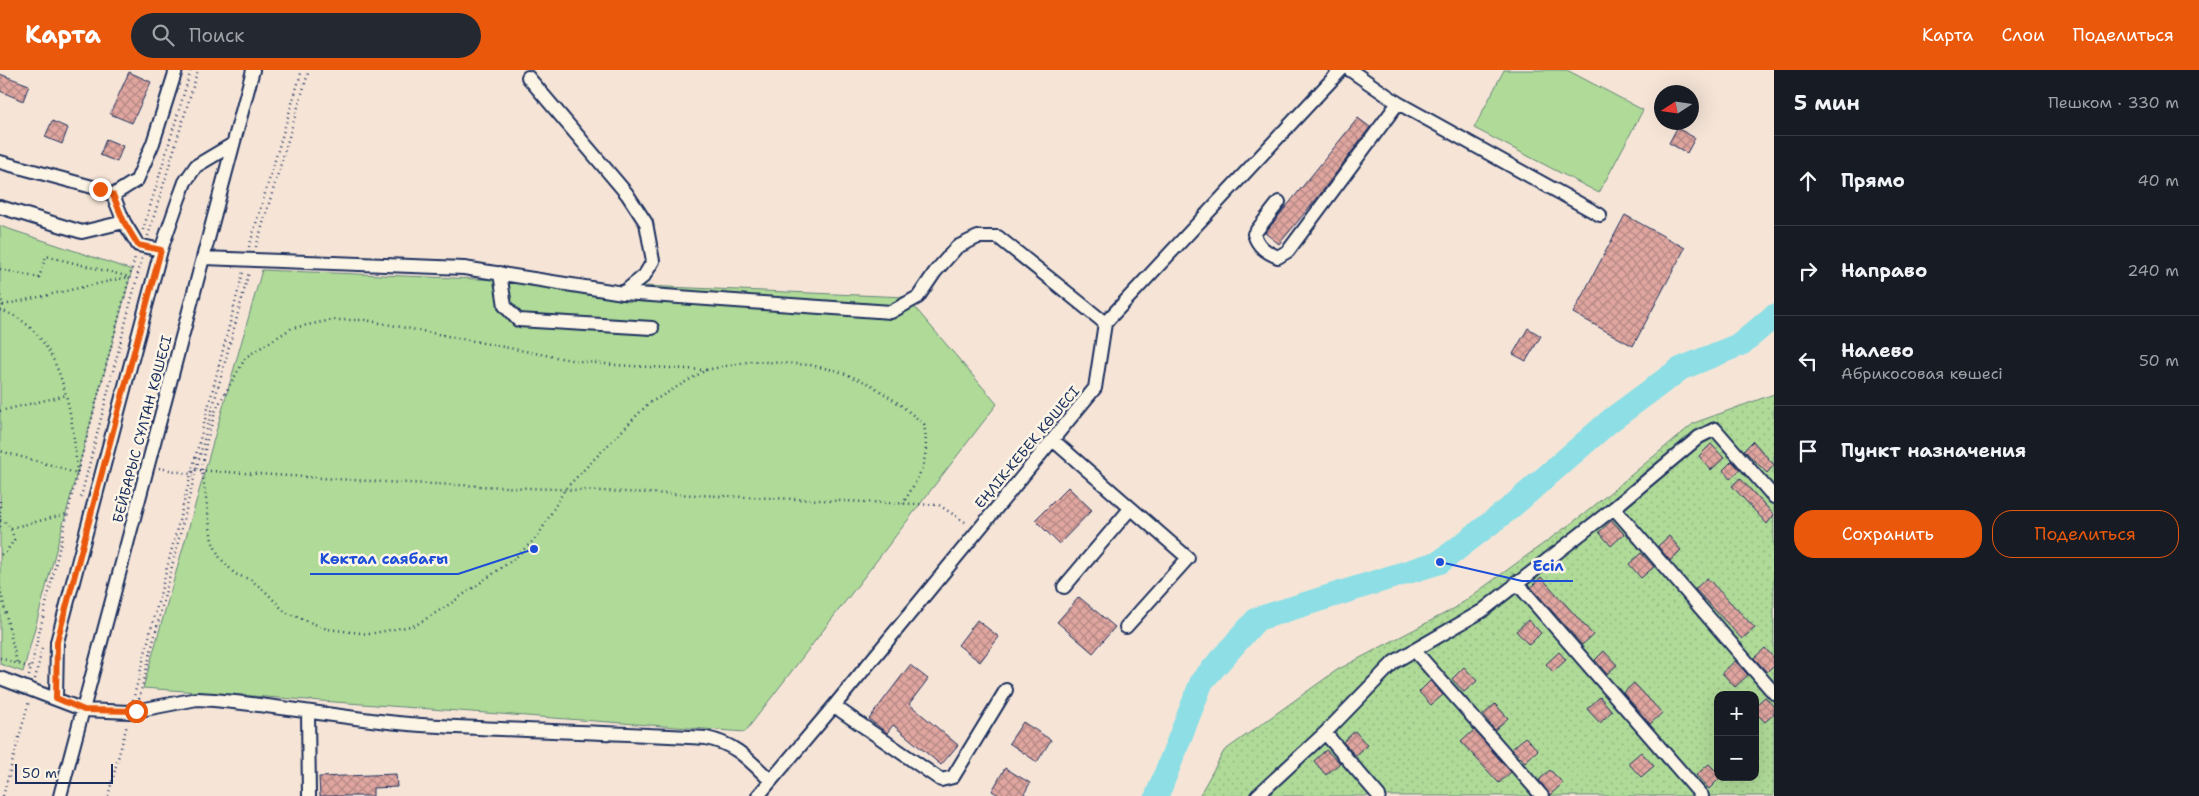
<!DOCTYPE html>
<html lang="ru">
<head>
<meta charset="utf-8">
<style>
  :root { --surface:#171b24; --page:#242831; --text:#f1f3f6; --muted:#9ea1a6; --line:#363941; --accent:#ea580c }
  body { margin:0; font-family:"Shantell Sans",sans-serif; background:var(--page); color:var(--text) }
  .controls { position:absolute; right:15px; bottom:15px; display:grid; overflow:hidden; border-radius:10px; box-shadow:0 5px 20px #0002 }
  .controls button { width:45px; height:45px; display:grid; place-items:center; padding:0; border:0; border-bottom:1px solid var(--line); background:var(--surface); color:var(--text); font:25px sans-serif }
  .compass { position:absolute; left:1654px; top:15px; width:45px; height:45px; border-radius:50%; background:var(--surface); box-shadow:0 5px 20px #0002; rotate:258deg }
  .scale { position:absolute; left:15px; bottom:12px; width:98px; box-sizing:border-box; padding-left:5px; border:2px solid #1b2f5e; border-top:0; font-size:14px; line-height:18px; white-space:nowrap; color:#1b2f5e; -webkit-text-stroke:4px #fcf5e5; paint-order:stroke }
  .stop { position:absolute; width:15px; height:15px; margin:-11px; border:4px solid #ea580c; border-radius:50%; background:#fff }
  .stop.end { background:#ea580c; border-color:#fff; box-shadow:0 1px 5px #0008 }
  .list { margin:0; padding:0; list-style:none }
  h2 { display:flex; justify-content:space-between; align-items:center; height:65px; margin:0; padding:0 20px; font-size:21px }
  h2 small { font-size:16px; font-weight:400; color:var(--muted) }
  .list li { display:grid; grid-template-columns:32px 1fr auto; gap:15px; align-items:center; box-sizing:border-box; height:90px; padding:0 20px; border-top:1px solid var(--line) }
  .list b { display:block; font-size:19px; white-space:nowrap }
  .list p { margin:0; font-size:16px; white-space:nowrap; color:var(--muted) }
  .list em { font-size:16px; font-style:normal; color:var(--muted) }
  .actions { display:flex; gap:10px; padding:15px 20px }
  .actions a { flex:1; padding:11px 0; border:1px solid var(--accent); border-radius:20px; text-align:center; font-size:18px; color:var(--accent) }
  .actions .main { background:var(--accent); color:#fff }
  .icon { flex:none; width:28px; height:28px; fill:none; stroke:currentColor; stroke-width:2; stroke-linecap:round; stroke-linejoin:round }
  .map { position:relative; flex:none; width:1774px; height:726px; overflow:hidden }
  header { display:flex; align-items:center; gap:30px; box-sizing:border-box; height:70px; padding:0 25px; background:var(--accent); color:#fff }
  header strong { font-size:24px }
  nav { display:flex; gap:28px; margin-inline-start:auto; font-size:18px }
  .search { width:350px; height:45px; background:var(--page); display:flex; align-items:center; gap:12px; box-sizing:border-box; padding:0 18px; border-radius:28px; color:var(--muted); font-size:19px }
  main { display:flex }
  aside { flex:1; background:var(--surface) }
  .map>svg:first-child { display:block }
</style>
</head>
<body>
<header>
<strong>Карта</strong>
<div class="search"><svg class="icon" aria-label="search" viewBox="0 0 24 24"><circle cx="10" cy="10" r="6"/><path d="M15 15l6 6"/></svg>Поиск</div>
<nav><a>Карта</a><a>Слои</a><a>Поделиться</a></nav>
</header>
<main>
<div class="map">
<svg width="1774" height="726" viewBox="0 0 1774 726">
  <defs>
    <pattern id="grass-dots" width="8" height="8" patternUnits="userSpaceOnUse" patternTransform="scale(1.25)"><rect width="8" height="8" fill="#afda97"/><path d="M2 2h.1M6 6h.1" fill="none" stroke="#96bb85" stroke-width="1.8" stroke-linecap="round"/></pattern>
    <pattern id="building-cross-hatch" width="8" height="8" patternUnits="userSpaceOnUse" patternTransform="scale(1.25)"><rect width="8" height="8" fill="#e0a69f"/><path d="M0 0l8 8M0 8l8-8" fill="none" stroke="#b58885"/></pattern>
  </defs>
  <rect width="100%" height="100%" fill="#f6e5d7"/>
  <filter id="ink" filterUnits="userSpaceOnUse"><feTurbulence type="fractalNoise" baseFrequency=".02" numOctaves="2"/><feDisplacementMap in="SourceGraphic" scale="10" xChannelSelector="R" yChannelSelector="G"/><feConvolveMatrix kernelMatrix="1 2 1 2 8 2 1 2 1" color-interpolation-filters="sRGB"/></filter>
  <g filter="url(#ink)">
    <path fill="url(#grass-dots)" stroke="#65847a" fill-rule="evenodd" d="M1774,324V726H1199L1224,681L1337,600L1455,538L1584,444L1694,353ZM1718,625H1755V707H1718Z"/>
    <path fill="#afda97" stroke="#65847a" d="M1504,0H1567L1643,40L1599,123L1474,58Z
      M0,156L132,200L23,602L0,594Z
      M262,200L906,227L997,334L745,662L143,618Z"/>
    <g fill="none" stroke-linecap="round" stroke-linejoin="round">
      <path stroke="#8ddee5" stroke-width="24" d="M1157,726L1202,611L1257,549L1440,492L1509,439L1611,350L1680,299L1741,274L1774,246"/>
    </g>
    <path fill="url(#building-cross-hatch)" stroke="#1b2f5e" d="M129,2L151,12L132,53L110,44Z
      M0,4L29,15L23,31L0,21Z
      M1358,48L1370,57L1318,127L1279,174L1265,163Z
      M52,51L68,58L62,74L45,67Z
      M1677,58L1695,68L1687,83L1669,73Z
      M106,69L123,76L117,92L100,85Z
      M1625,145L1685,178L1633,276L1573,243Z
      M1528,258L1541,266L1526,291L1513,284Z
      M1753,371L1774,395L1767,403L1744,380Z
      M1711,374L1724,388L1711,400L1699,386Z
      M1732,391L1740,400L1730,409L1723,400Z
      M1740,408L1774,445L1767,454L1732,416Z
      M1068,417L1092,440L1059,474L1035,450Z
      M1612,450L1624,464L1611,476L1599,462Z
      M1669,466L1681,480L1670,491L1658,476Z
      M1641,483L1654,497L1641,508L1629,494Z
      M1541,507L1593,565L1582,575L1531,517Z
      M1707,508L1755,558L1742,569L1695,519Z
      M1079,527L1115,557L1093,583L1057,552Z
      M977,550L999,567L980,592L958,575Z
      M1528,550L1541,563L1529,575L1516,561Z
      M1765,578L1774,588V595L1767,602L1754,588Z
      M1604,581L1617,595L1607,604L1595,590Z
      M1559,582L1566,590L1553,602L1546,594Z
      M1735,591L1748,605L1735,617L1722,603Z
      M910,595L928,609L909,634L958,675L941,695L893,655L887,663L869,649Z
      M1464,597L1477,611L1464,622L1452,609Z
      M1430,611L1443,625L1431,635L1419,622Z
      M1634,613L1662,643L1650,654L1623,623Z
      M1600,627L1612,641L1600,653L1587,639Z
      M1765,627L1774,637V644L1765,652L1755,642V636Z
      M1495,634L1508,648L1495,660L1483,645Z
      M1023,652L1051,670L1037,692L1009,673Z
      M1474,660L1511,702L1499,713L1461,672Z
      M1355,661L1367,675L1356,686L1343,672Z
      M1525,667L1538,680L1525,692L1512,679Z
      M1326,680L1340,693L1326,705L1314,691Z
      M1641,682L1654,696L1641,707L1628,693Z
      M1709,694L1718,703V707H1721L1709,719L1696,705Z
      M1005,698L1030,713L1023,726H1000L992,721Z
      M1550,700L1563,713L1550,725L1539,710Z
      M396,704L397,717L373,718V726H320L319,707Z"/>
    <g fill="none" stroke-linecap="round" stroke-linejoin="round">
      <defs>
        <path id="minor" d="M1350,0L1398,33L1600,145
          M528,7L627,124L646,153L653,191L644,206L623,223
          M0,92L100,119L113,125L124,152L138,175L161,180
          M113,125L137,110L153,73L176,0
          M1279,132L1254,164C1258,177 1266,182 1278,187L1288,181L1398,33
          M0,137L82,162L124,152
          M204,188L464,198L623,223L891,242L918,227L935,202L957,177L978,167H998L1105,253
          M500,203L505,236L518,250L652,258
          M1054,371L1188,488L1126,557
          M1614,438L1774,623
          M1516,512L1702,726
          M1064,517L1130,439
          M1415,581L1542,726
          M0,608L84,640L130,642L197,629L214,630C283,636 352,650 421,655C516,661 612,662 706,668C736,674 749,690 770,710
          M56,628L57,572L161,180L178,131L185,112L196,96L233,74
          M834,636L941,710L953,707L1006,620
          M308,642L309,726
          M1325,663L1379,726
          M60,726L253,0
          M758,726L834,636L1095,318L1105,253L1341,0
          M1257,726L1325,663L1394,592L1482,541L1614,438L1699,367L1715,359L1774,427"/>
      </defs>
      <use href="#minor" stroke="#1b2f5e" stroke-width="16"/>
      <path stroke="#1b2f5e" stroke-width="2.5" stroke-dasharray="1 4" stroke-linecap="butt" d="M143,160L191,0
        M148,166L198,0
        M249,177L302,0
        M256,177L309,0
        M0,199L39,208L46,186L130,207
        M0,226L3,235L1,240
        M3,235L128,207
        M0,240C63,259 74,349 77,404L58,397L0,381
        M706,300L614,295L571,290L365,250H332L292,258L246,287L216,339L206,374L202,400L212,471L220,488L235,504L251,510L266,522L285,542L327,559L369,564L416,555L450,534L514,489L538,466L565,419L648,334L706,300L752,291L810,295L838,301L870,314L898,333L924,354C930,392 921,402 903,434
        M0,341L67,325
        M159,398L190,404L196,400L249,202
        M81,427L142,188
        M0,431V458
        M0,450C10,453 12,460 14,470L6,482L0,485
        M11,458L67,444
        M0,518L17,593
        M0,588L31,598
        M29,606L77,404L135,187
        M35,609L43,575
        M139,629L196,400L385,412L939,435L968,454
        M133,630L243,202
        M3,726L29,631
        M108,726L127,655"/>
      <use href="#minor" stroke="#fcf5e5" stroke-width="12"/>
    </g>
  </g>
  <g fill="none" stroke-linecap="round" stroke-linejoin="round" filter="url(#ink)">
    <path stroke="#ea580c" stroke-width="6" d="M100,119L113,125L124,152L138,175L161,180L57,572L56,628L84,640L136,641"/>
  </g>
  <g text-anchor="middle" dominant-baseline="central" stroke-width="5" stroke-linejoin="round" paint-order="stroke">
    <g font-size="14" fill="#1b2f5e" stroke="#fcf5e5">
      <text transform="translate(142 359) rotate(-75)">БЕЙБАРЫС СҰЛТАН КӨШЕСІ</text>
      <text transform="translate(1027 377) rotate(-50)">ЕҢЛІК-КЕБЕК КӨШЕСІ</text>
    </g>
  </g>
  <path fill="none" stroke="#1d4ed8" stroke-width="2" d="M534 479L458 504H310M1440 492L1522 511H1573"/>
  <g fill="#1d4ed8" stroke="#fcf5e5" stroke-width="2">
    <circle cx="534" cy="479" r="5"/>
    <circle cx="1440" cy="492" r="5"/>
  </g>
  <g font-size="15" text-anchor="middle" font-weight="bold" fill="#1d4ed8" stroke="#fcf5e5" stroke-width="5" stroke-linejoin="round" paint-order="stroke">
    <text x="384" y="494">Көктал саябағы</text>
    <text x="1548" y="501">Есіл</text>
  </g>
</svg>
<div class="controls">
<button>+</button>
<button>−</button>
</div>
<svg class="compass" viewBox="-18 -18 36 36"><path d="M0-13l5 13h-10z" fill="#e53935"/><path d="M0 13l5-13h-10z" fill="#9ea1a6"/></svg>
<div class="scale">50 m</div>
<div class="stop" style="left:136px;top:641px"></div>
<div class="stop end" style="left:100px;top:119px"></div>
</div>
<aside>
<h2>5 мин<small>Пешком · 330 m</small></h2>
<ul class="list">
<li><svg class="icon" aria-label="ahead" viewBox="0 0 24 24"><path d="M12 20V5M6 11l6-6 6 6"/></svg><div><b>Прямо</b></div><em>40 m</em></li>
<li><svg class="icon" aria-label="right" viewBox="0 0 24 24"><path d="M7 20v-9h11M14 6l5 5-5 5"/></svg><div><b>Направо</b></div><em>240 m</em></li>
<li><svg class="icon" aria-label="left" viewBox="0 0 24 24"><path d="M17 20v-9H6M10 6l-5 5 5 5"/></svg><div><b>Налево</b><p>Абрикосовая көшесі</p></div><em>50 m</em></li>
<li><svg class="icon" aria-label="arrive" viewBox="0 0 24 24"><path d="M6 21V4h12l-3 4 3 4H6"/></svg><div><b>Пункт назначения</b></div></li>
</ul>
<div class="actions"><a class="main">Сохранить</a><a>Поделиться</a></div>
</aside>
</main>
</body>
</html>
